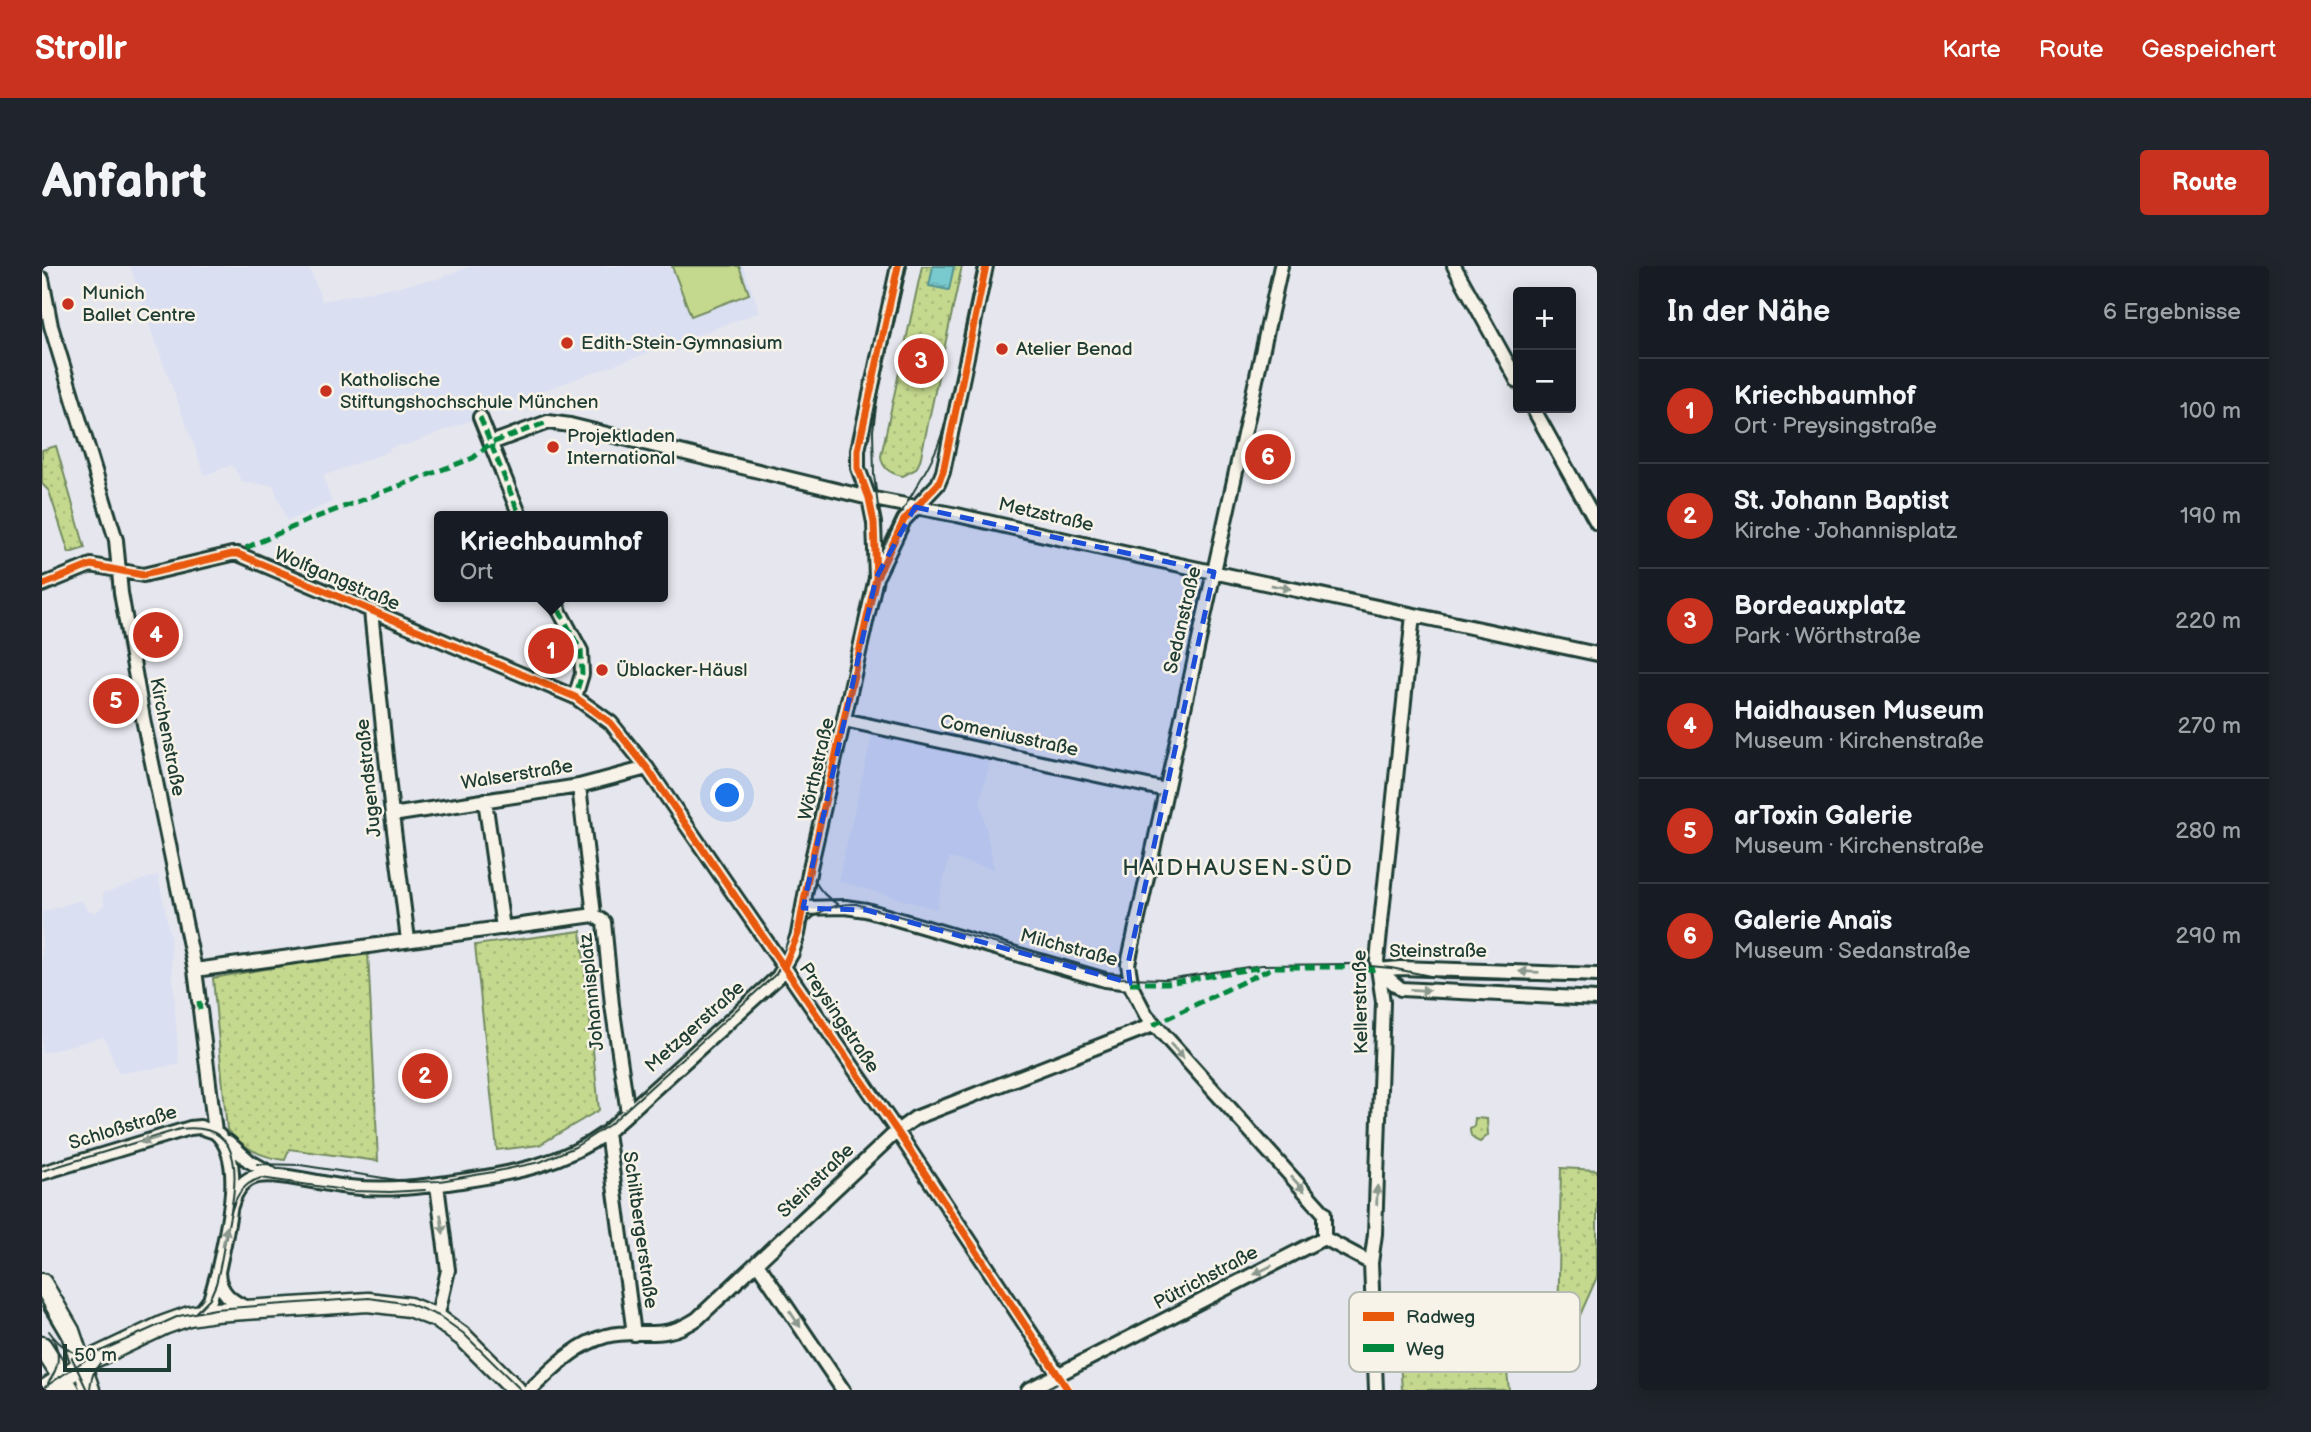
<!DOCTYPE html>
<html lang="de">
<head>
<meta charset="utf-8">
<style>
  :root { --surface:#171b24; --page:#20242c; --text:#f1f3f6; --muted:#9ea1a6; --line:#363941; --accent:#c8321e }
  body { margin:0; font-family:"Balsamiq Sans",sans-serif; background:var(--page); color:var(--text) }
  .controls { position:absolute; right:21px; top:21px; display:grid; overflow:hidden; border-radius:7px; box-shadow:0 4px 18px #0003 }
  .controls button { width:63px; height:63px; display:grid; place-items:center; padding:0; border:0; border-bottom:2px solid var(--line); background:var(--surface); color:var(--text); font:35px sans-serif }
  .scale { position:absolute; left:21px; bottom:18px; width:108px; box-sizing:border-box; padding-left:7px; border:4px solid #1f3d34; border-top:0; font-size:19px; line-height:24px; white-space:nowrap; color:#1f3d34; -webkit-text-stroke:5px #f7f3e8; paint-order:stroke }
  .you { position:absolute; left:686px; top:530px; width:24px; height:24px; margin:-18px; border:5px solid #fff; border-radius:50%; background:#1a73e8; box-shadow:0 0 0 10px #1a73e833 }
  .badge { display:grid; place-items:center; width:46px; height:46px; border-radius:50%; background:var(--accent); color:#fff; font-size:23px; font-weight:700 }
  .pin { position:absolute; translate:-50% -50%; border:4px solid #fff; box-shadow:0 2px 7px #0006 }
  .popup { position:absolute; left:392px; top:245px; width:234px; height:91px; box-sizing:border-box; display:grid; place-content:center; border-radius:7px; background:var(--surface); filter:drop-shadow(0 2px 5px #0005); font-size:23px; white-space:nowrap; color:var(--muted) }
  .popup b { font-size:26px; color:var(--text) }
  .popup::after { content:''; position:absolute; left:50%; top:100%; margin-left:-14px; border:14px solid transparent; border-top-color:var(--surface) }
  .list { margin:0; padding:0; list-style:none }
  h2 { display:flex; justify-content:space-between; align-items:center; height:91px; margin:0; padding:0 28px; font-size:30px }
  h2 small { font-size:23px; font-weight:400; color:var(--muted) }
  .list li { display:grid; grid-template-columns:46px 1fr auto; gap:21px; align-items:center; box-sizing:border-box; height:105px; padding:0 28px; border-top:2px solid var(--line) }
  .list b { display:block; font-size:26px; white-space:nowrap }
  .list p { margin:0; font-size:23px; white-space:nowrap; color:var(--muted) }
  .list em { font-size:23px; font-style:normal; color:var(--muted) }
  .map { position:relative; flex:none; width:1555px; height:1124px; overflow:hidden; border-radius:7px }
  header { display:flex; align-items:center; gap:42px; box-sizing:border-box; height:98px; padding:0 35px; background:var(--accent); color:#fff }
  header strong { font-size:33px }
  nav { display:flex; gap:38px; margin-inline-start:auto; font-size:24px }
  .intro { display:flex; align-items:center; justify-content:space-between; box-sizing:border-box; height:168px; padding:0 42px }
  h1 { margin:0; font-size:49px }
  .button { padding:18px 32px; border-radius:7px; background:var(--accent); color:#fff; font-size:24px; font-weight:700 }
  main { display:flex; gap:42px; padding:0 42px }
  aside { flex:1; background:var(--surface); border-radius:7px; box-shadow:0 4px 18px #0003 }
  .map>svg:first-child { display:block }
</style>
</head>
<body>
<header>
<strong>Strollr</strong>
<nav><a>Karte</a><a>Route</a><a>Gespeichert</a></nav>
</header>
<div class="intro"><h1>Anfahrt</h1><a class="button">Route</a></div>
<main>
<div class="map">
<svg width="1555" height="1124" viewBox="0 0 1555 1124">
  <defs>
    <pattern id="park-dots" width="8" height="8" patternUnits="userSpaceOnUse" patternTransform="scale(1.75)"><rect width="8" height="8" fill="#c5d98e"/><path d="M2 2h.1M6 6h.1" fill="none" stroke="#a9bb7b" stroke-width="1.8" stroke-linecap="round"/></pattern>
    <pattern id="water-ripples" width="26" height="14" patternUnits="userSpaceOnUse" patternTransform="scale(1.75)"><rect width="26" height="14" fill="#78cacf"/><path d="M2 4q2-2 4 0t4 0M15 11q2-2 4 0t4 0" fill="none" stroke="#62a5a9"/></pattern>
  </defs>
  <rect width="100%" height="100%" fill="#e6e7ee"/>
  <filter id="ink" filterUnits="userSpaceOnUse"><feTurbulence type="fractalNoise" baseFrequency=".0143" numOctaves="2"/><feDisplacementMap in="SourceGraphic" scale="14" xChannelSelector="R" yChannelSelector="G"/><feConvolveMatrix kernelMatrix="1 2 1 2 8 2 1 2 1" color-interpolation-filters="sRGB"/></filter>
  <g filter="url(#ink)">
    <path fill="#dadff2" d="M88,0H267L280,35L395,13L429,0H701L718,46L443,146V149L362,180L361,178L347,183L348,185L281,210L290,236L245,255L231,219L201,217L190,199L163,209L110,67Z
      M831,466L948,496L938,534L952,603L907,592L894,643L796,615Z
      M116,609L128,669L137,799L77,807L62,771L0,787V646L39,634L45,643L53,647L62,639L61,627Z"/>
    <path fill="#c5d98e" stroke="#728b61" stroke-width="2" d="M630,0H697L707,28L649,50Z"/>
    <path fill="url(#park-dots)" stroke="#728b61" stroke-width="2" d="M880,0H920L878,195L874,203L861,210C849,208 840,203 839,190Z
      M14,180L43,282L27,287L7,225L0,218V184Z
      M539,665L557,844L497,879L455,884L433,679Z
      M326,685L336,895L247,883L243,894C218,891 202,882 185,864L171,712Z
      M1433,852L1445,853L1446,869L1438,876C1431,873 1428,871 1428,863L1432,861Z
      M1519,902L1555,904V1011L1530,1067L1516,1065Z
      M1504,1055L1506,1083L1463,1088L1467,1124H1360L1356,1065Z"/>
    <path fill="url(#water-ripples)" stroke="#549291" stroke-width="2" d="M891,0H912L907,24L887,20Z"/>
    <g fill="none" stroke-linecap="round" stroke-linejoin="round">
      <defs>
        <path id="street" d="M1239,0L1086,698L1090,722L1104,749L1282,947V972
          M1412,0L1476,116
          M0,13L9,60L74,274L79,327L102,458L153,704L157,735
          M1491,142L1555,257
          M438,151L478,250
          M449,177L506,156L528,159L827,232L915,249L1077,286L1555,388
          M836,308L862,254L896,218L901,206L944,0
          M0,319L49,299L101,309L190,288H196L533,431L569,457L605,502L855,865L1016,1108
          M510,331L539,385L540,408L533,431
          M329,345L350,549L366,674
          M802,454L1124,524
          M537,520L552,649
          M443,534L461,662
          M350,549L537,520L605,502
          M761,642L803,641L824,644L1063,714L1088,717
          M153,704L552,649L562,656L570,739L586,847
          M1336,704L1359,723L1555,733
          M1336,704L1358,702L1555,709
          M158,744L173,866C206,893 183,970 176,1006C177,1026 189,1036 208,1043
          M565,866L592,1068
          M186,876L207,895L230,908
          M0,907L148,862L158,861L173,866
          M395,919L406,1004L395,1052
          M189,940C193,926 200,913 216,910C237,906 283,919 307,921C345,925 381,921 419,915C472,907 521,898 565,866L736,711L750,687L756,668L768,602L834,312L832,257L827,232L816,202V184L856,0
          M1282,972L1329,997
          M715,997L801,1124
          M157,1048L168,1034L175,1009
          M488,1124C512,1102 532,1079 564,1070C600,1061 618,1077 655,1053L855,865L873,852L1111,759
          M986,1124L1282,972
          M1334,1124L1329,997L1333,968L1341,736L1335,695L1371,349"/>
        <path id="secondary" d="M0,1017L28,1065L48,1124
          M0,1080L28,1124
          M2,1124L46,1095L122,1059L147,1050L173,1046L326,1036L367,1041L395,1052L421,1071L474,1124"/>
      </defs>
      <use href="#street" stroke="#1f3d34" stroke-width="18"/>
      <use href="#secondary" stroke="#1f3d34" stroke-width="23"/>
      <use href="#street" stroke="#f7f3e8" stroke-width="12"/>
      <use href="#secondary" stroke="#f7f3e8" stroke-width="18"/>
      <path stroke="#1f3d34" stroke-width="2" d="M842,291C850,250 881,218 896,179C905,156 910,131 915,106C923,71 930,35 938,0
        M767,596C770,617 782,632 801,641
        M754,673C766,649 788,637 814,638L1076,712L1124,713L1220,699L1307,698L1349,702L1403,713L1555,716
        M215,898L258,899L367,916L398,915L451,906L498,896L533,881L567,859L734,708L747,684L752,668L767,586L834,298L837,248L832,209L831,165L835,133L865,0
        M0,905L138,863C208,854 194,921 185,965C181,982 179,1000 174,1018L168,1032L154,1046
        M188,950C193,932 199,918 219,912L309,925L348,926L383,924
        M0,1041L18,1071
        M7,1065C18,1081 32,1090 51,1090
        M30,1092L45,1124
        M6,1117C17,1102 19,1089 11,1072
        M0,1123L52,1088L137,1050L173,1043L327,1032L368,1038L397,1050L421,1067L479,1124
        M48,1124C49,1107 56,1096 70,1087"/>
      <path stroke="#00873e" stroke-width="5" stroke-dasharray="10 5" stroke-linecap="butt" d="M438,151L478,250
        M190,288L267,254L431,192L449,177L506,156
        M510,331L539,385L540,408L533,431
        M1088,717H1125L1221,701
        M157,735L158,744
        M1111,759L1232,701H1307L1336,704"/>
      <defs>
        <path id="cycleway" d="M836,309L862,254L896,218L901,206L944,0
          M0,319L49,299L101,309L190,288H196L533,431L569,457L605,502L855,865L1026,1124
          M742,701L756,668L768,602L834,312L832,257L827,232L816,202V184L856,0"/>
      </defs>
      <use href="#cycleway" stroke="#f7f3e8" stroke-width="11"/>
      <use href="#cycleway" stroke="#e8590c" stroke-width="7"/>
    </g>
    <defs><path id="oneway-solid" d="M-6-.8H1V-3.2L6.5 0L1 3.2V.8H-6Z" transform="scale(1.75)"/></defs>
    <g fill="#8b988e">
      <use href="#oneway-solid" transform="translate(1239 321) rotate(12)"/>
      <use href="#oneway-solid" transform="translate(1487 706) rotate(-178)"/>
      <use href="#oneway-solid" transform="translate(1378 724) rotate(3)"/>
      <use href="#oneway-solid" transform="translate(1135 785) rotate(48)"/>
      <use href="#oneway-solid" transform="translate(108 874) rotate(163)"/>
      <use href="#oneway-solid" transform="translate(1256 918) rotate(48)"/>
      <use href="#oneway-solid" transform="translate(1335 929) rotate(-88)"/>
      <use href="#oneway-solid" transform="translate(400 958) rotate(82)"/>
      <use href="#oneway-solid" transform="translate(183 970) rotate(-78)"/>
      <use href="#oneway-solid" transform="translate(1221 1004) rotate(153)"/>
      <use href="#oneway-solid" transform="translate(753 1053) rotate(56)"/>
    </g>
  </g>
  <path fill="#1d4ed8" fill-opacity="0.2" stroke="#1d4ed8" stroke-width="5" stroke-dasharray="14 9" stroke-linejoin="round" d="M873,241L1172,306L1086,698L1088,717L824,644L761,642L834,312Z"/>
  <g fill="#c8321e" stroke="#f7f3e8" stroke-width="2.5">
    <circle cx="26" cy="38" r="7"/>
    <circle cx="525" cy="77" r="7"/>
    <circle cx="960" cy="83" r="7"/>
    <circle cx="284" cy="125" r="7"/>
    <circle cx="511" cy="181" r="7"/>
    <circle cx="560" cy="404" r="7"/>
  </g>
  <g text-anchor="middle" dominant-baseline="central" stroke-width="5" stroke-linejoin="round" paint-order="stroke">
    <g font-size="19" fill="#1f3d34" stroke="#f7f3e8" text-anchor="start">
      <text x="40" y="27">Munich<tspan x="40" dy="22">Ballet Centre</tspan></text>
      <text x="539" y="77">Edith-Stein-Gymnasium</text>
      <text x="974" y="83">Atelier Benad</text>
      <text x="298" y="114">Katholische<tspan x="298" dy="22">Stiftungshochschule München</tspan></text>
      <text x="525" y="170">Projektladen<tspan x="525" dy="22">International</tspan></text>
      <text x="574" y="404">Üblacker-Häusl</text>
    </g>
    <g font-size="19" fill="#1f3d34" stroke="#f7f3e8">
      <text transform="translate(1004 249) rotate(13)">Metzstraße</text>
      <text transform="translate(295 313) rotate(23)">Wolfgangstraße</text>
      <text transform="translate(1141 354) rotate(-77)">Sedanstraße</text>
      <text transform="translate(967 470) rotate(12)">Comeniusstraße</text>
      <text transform="translate(125 471) rotate(79)">Kirchenstraße</text>
      <text transform="translate(775 503) rotate(-77)">Wörthstraße</text>
      <text transform="translate(475 509) rotate(-9)">Walserstraße</text>
      <text transform="translate(327 512) rotate(-96)">Jugendstraße</text>
      <text transform="translate(1027 682) rotate(15)">Milchstraße</text>
      <text x="1396" y="685">Steinstraße</text>
      <text transform="translate(550 726) rotate(-96)">Johannisplatz</text>
      <text transform="translate(1319 736) rotate(-91)">Kellerstraße</text>
      <text transform="translate(797 752) rotate(56)">Preysingstraße</text>
      <text transform="translate(653 761) rotate(-42)">Metzgerstraße</text>
      <text transform="translate(81 862) rotate(-17)">Schloßstraße</text>
      <text transform="translate(774 915) rotate(-44)">Steinstraße</text>
      <text transform="translate(598 964) rotate(82)">Schiltbergerstraße</text>
      <text transform="translate(1164 1012) rotate(-28)">Pütrichstraße</text>
    </g>
    <g font-size="23" letter-spacing="2" fill="#1f3d34" stroke="#f7f3e8">
      <text x="1196" y="602">HAIDHAUSEN-SÜD</text>
    </g>
  </g>
  <rect x="1307" y="1026" width="231" height="80" rx="10" fill="#f7f3e8" stroke="#b6bcb2" stroke-width="2"/>
  <rect x="1321" y="1046" width="31" height="9" fill="#e8590c"/>
  <rect x="1321" y="1078" width="31" height="8" fill="#00873e"/>
  <g font-size="19" fill="#1f3d34">
    <text x="1364" y="1057">Radweg</text>
    <text x="1364" y="1089">Weg</text>
  </g>
</svg>
<div class="controls">
<button>+</button>
<button>−</button>
</div>
<div class="scale">50 m</div>
<div class="you"></div>
<div class="pin badge" style="left:509px;top:385px">1</div>
<div class="popup"><b>Kriechbaumhof</b>Ort</div>
<div class="pin badge" style="left:383px;top:810px">2</div>
<div class="pin badge" style="left:879px;top:95px">3</div>
<div class="pin badge" style="left:114px;top:369px">4</div>
<div class="pin badge" style="left:74px;top:435px">5</div>
<div class="pin badge" style="left:1226px;top:191px">6</div>
</div>
<aside>
<h2>In der Nähe<small>6 Ergebnisse</small></h2>
<ul class="list">
<li><span class="badge">1</span><div><b>Kriechbaumhof</b><p>Ort · Preysingstraße</p></div><em>100 m</em></li>
<li><span class="badge">2</span><div><b>St. Johann Baptist</b><p>Kirche · Johannisplatz</p></div><em>190 m</em></li>
<li><span class="badge">3</span><div><b>Bordeauxplatz</b><p>Park · Wörthstraße</p></div><em>220 m</em></li>
<li><span class="badge">4</span><div><b>Haidhausen Museum</b><p>Museum · Kirchenstraße</p></div><em>270 m</em></li>
<li><span class="badge">5</span><div><b>arToxin Galerie</b><p>Museum · Kirchenstraße</p></div><em>280 m</em></li>
<li><span class="badge">6</span><div><b>Galerie Anaïs</b><p>Museum · Sedanstraße</p></div><em>290 m</em></li>
</ul>
</aside>
</main>
</body>
</html>
